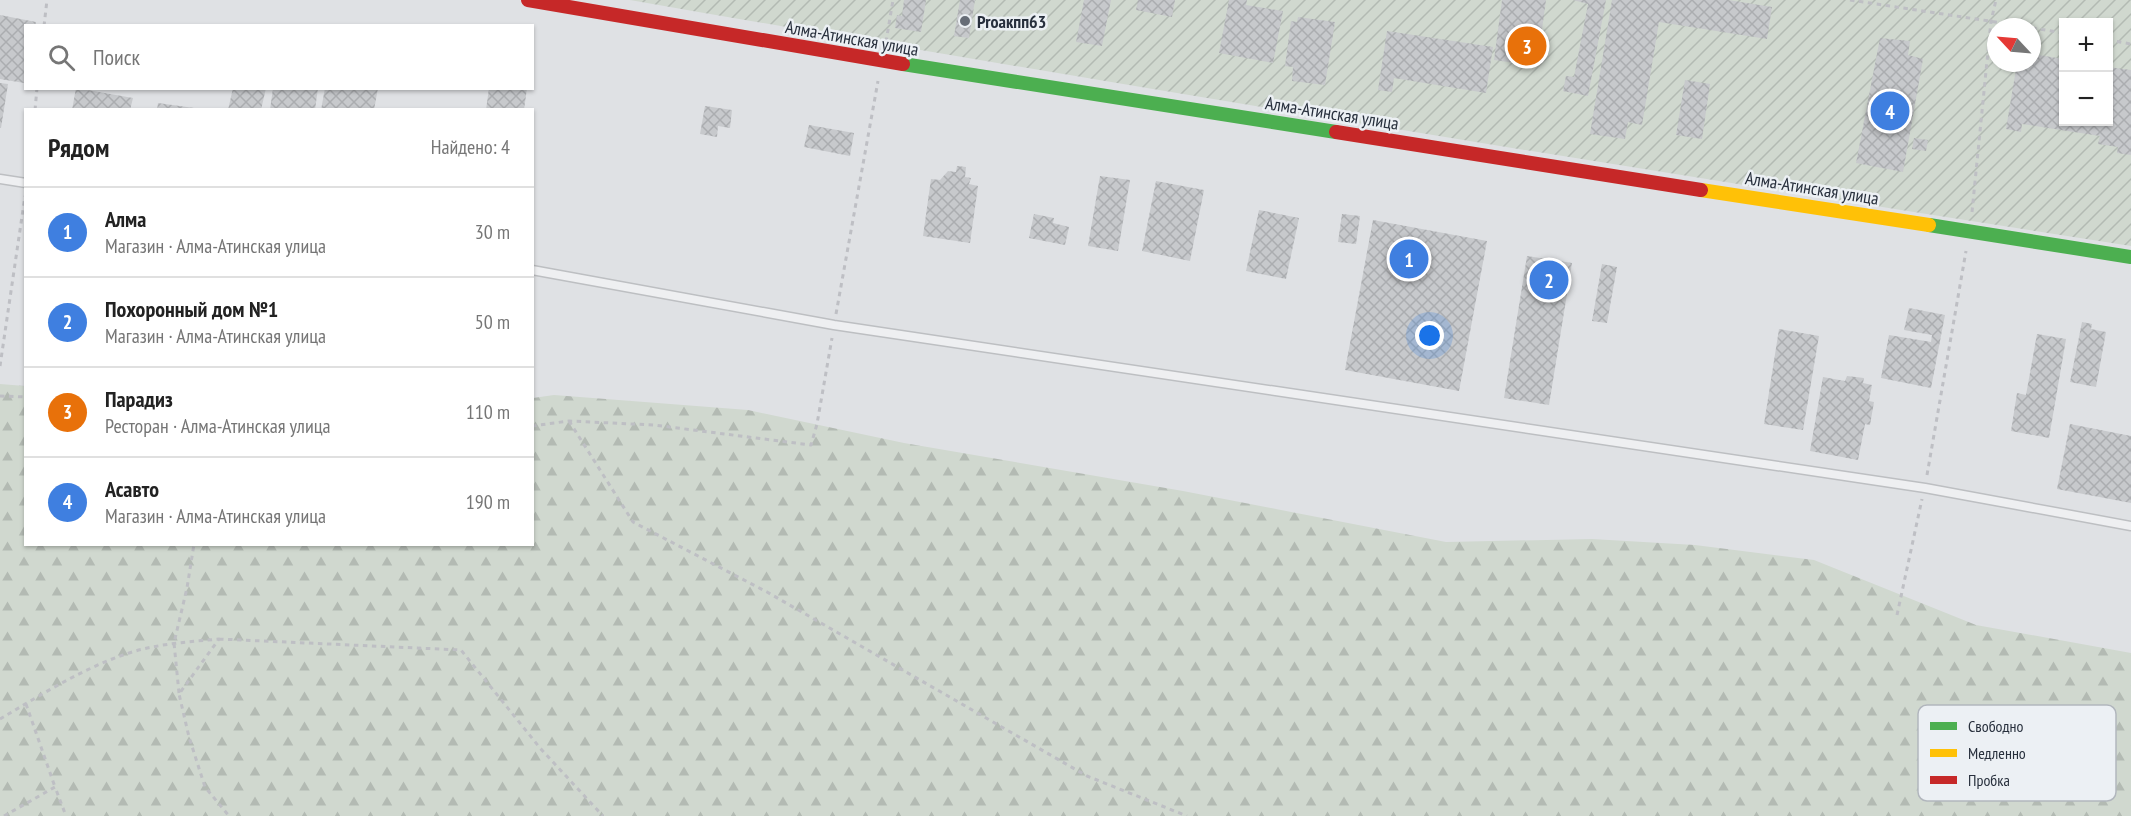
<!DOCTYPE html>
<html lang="ru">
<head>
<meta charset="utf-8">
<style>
  :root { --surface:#fff; --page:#f2f2f2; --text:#222; --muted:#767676; --line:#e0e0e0; --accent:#676d77 }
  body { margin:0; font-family:"PT Sans Narrow",sans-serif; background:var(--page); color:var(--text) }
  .controls { position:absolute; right:18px; top:18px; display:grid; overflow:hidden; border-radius:0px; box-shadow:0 2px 4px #0004 }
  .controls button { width:54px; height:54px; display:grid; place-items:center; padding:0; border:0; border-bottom:2px solid var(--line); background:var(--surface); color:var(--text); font:30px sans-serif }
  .compass { position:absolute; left:1987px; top:18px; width:54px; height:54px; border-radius:50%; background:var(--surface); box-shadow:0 2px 4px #0004; rotate:296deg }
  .you { position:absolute; left:1430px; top:336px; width:21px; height:21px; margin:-15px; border:4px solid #fff; border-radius:50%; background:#1a73e8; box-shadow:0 0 0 9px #1a73e833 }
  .badge { display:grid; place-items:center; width:39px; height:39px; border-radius:50%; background:var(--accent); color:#fff; font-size:20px; font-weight:700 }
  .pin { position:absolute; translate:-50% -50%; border:3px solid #fff; box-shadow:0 2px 6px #0006 }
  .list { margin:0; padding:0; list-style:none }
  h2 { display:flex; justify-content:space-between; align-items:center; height:78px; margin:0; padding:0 24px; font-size:26px }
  h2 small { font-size:20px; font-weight:400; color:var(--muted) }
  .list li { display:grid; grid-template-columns:39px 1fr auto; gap:18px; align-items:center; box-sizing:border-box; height:90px; padding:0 24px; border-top:2px solid var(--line) }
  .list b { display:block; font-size:22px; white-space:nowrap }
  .list p { margin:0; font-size:20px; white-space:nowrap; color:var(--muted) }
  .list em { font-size:20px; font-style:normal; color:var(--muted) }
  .icon { flex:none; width:33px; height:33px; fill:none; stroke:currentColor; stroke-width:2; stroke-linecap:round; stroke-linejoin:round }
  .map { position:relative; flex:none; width:2131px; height:816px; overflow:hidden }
  .search { position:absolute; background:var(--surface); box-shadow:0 2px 4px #0004; left:24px; top:24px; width:510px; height:66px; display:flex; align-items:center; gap:15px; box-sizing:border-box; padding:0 21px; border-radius:0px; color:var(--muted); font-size:22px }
  .panel { position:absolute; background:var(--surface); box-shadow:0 2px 4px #0004; left:24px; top:108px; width:510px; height:438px; border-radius:0px }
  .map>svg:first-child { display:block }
</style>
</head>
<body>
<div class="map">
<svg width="2131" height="816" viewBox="0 0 2131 816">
  <defs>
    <pattern id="forest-firs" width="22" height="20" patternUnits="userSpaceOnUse" patternTransform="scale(1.5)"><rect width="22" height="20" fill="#d0d8cf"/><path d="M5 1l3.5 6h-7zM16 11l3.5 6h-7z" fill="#b3bab3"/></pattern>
    <pattern id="garden-furrows" width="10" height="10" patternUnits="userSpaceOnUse" patternTransform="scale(1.5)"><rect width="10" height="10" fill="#d0d8cf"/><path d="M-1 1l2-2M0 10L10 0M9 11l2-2" fill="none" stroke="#b3bab3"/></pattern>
    <pattern id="building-cross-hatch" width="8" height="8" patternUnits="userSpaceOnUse" patternTransform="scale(1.5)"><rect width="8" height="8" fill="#c7c9cc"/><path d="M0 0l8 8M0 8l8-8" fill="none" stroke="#abadb0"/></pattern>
  </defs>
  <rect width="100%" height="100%" fill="#dfe1e4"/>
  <path fill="url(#forest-firs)" d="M0,384L25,386L26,544H532L533,398L554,395L748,410L904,443L1183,491L1446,542L1592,539L1695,545L1814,560L1976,625L2131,653V816H0Z"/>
  <path fill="url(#garden-furrows)" fill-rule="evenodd" d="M630,0H2131V246C1630,168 1129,87 630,0ZM2064,22H2108V122H2064ZM1996,27H2032V63H1996Z"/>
  <path fill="url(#building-cross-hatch)" d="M904,0H926L921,32L895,28L897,15L902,16Z
    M960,0H975L969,38L954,36Z
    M1084,0H1111L1102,46L1076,42Z
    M1138,0H1175L1172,17L1136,10Z
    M1229,0H1247L1246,5L1283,11L1273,63L1219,53Z
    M1502,0H1546L1537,66L1494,60Z
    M1573,0H1606L1588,96L1563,91L1566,76L1574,77L1588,4Z
    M1612,0H1728L1772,7L1767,39L1659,22L1642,125L1628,122L1625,139L1590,134Z
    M0,15L36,22L35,26H26L24,83L0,79Z
    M1298,17L1335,22L1325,85L1292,81L1293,67L1285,66L1291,21L1297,22Z
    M1387,31L1493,47L1486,93L1394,78L1392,92L1378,90Z
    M1880,38L1910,41L1908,55L1923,59L1903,172L1856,163Z
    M2032,54L2064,59V122H2108V67L2131,70V155L2117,153L2118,147L2098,144L2100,136L2022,124L2021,132L2006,129L2017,63H2032Z
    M1685,80L1710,84L1702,139L1676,135Z
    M0,83L8,84L1,128H0Z
    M76,88L133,98L130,110H72Z
    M233,88H266L261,110H228Z
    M273,88H318L315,110H270Z
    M325,88H378L374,110H321Z
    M489,88H527L524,110H486Z
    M158,103L194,108V110H157Z
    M705,106L732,110L730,128L718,126L717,137L700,134Z
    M809,125L854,133L850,156L804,147Z
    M1914,138L1928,140L1926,151L1912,149Z
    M957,166L966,167L965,177L971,178L969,184L978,186L970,243L923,236L931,179L940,180L948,171L956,172Z
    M1100,176L1130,180L1118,251L1088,246Z
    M1156,181L1204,190L1190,261L1142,251Z
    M1259,210L1299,218L1286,279L1246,271Z
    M1034,214L1054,218L1053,223L1069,227L1065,245L1029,238Z
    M1342,214L1360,216L1356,244L1338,242Z
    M1373,220L1487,241L1459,391L1345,370Z
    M1527,256L1572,263L1549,405L1504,398Z
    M1602,264L1617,267L1607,323L1592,321Z
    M1909,308L1945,315L1931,388L1881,378L1889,335L1931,342L1932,335L1904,330Z
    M2082,322L2092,324L2091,329L2106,332L2096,387L2070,382Z
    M1779,329L1819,336L1803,430L1764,424Z
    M2037,334L2066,339L2049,438L2011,431L2017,393L2026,395Z
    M1847,376L1864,378L1863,383L1872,385L1869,401L1874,402L1870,425L1865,424L1858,460L1810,451L1823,377L1845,381Z
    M2070,424L2131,436V503L2057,489Z"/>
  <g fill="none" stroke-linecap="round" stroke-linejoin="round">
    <defs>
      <path id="lane" d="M0,179L26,183
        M532,270L834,325L1925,488L2131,526"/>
    </defs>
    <use href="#lane" stroke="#bdbfc2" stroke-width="11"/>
    <path stroke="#bebfc4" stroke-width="3" stroke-dasharray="4.5 4.5" stroke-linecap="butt" d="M1850,0L2029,27
      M44,26L47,0
      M2032,28L2064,33
      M2108,40L2131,44
      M886,42L893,0
      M35,110L37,88
      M1972,212L1991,21L1996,0
      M836,314L878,81
      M0,366L25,196
      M0,396L26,397
      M569,421L633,522L767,592L1087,776L1187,816
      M532,426L569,421L654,425L811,445L817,424L832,338
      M1927,475L1966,251
      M1897,615L1922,499
      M219,639L461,650L540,748L603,816
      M179,693L174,643L187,588L194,544
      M26,704L55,787
      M0,719C39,696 80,670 123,655C153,644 187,642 219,639L179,694L189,737L205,787L229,816
      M4,816L55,787L66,816"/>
    <use href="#lane" stroke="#eeeff1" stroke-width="8"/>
    <path stroke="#4caf50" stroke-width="14" d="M903,64L1336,132
      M1929,225L2131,257"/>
    <path stroke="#ffc107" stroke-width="14" d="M1701,190L1929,225"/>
    <path stroke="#c62828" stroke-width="14" d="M528,0L903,64
      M1336,132L1701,190"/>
  </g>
  <circle fill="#676d77" stroke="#ecf0f4" stroke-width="2" cx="965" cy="21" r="6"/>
  <g text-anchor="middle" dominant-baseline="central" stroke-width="5" stroke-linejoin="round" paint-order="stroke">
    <g font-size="18" font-weight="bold" fill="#272f3c" stroke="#ecf0f4" text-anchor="start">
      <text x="977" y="21">Proакпп63</text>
    </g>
    <g font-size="18" fill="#272f3c" stroke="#ecf0f4">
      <text transform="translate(852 38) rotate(10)">Алма-Атинская улица</text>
      <text transform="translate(1332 113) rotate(9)">Алма-Атинская улица</text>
      <text transform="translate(1812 188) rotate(9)">Алма-Атинская улица</text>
    </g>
  </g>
  <rect x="1918" y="705" width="198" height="96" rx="9" fill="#ecf0f4" stroke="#b1b6bd" stroke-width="1.5"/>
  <rect x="1930" y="722" width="27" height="8" fill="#4caf50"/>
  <rect x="1930" y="749" width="27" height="8" fill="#ffc107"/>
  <rect x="1930" y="776" width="27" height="8" fill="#c62828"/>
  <g font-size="16" fill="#272f3c">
    <text x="1968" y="732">Свободно</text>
    <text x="1968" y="759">Медленно</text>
    <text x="1968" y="786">Пробка</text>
  </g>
</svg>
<div class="controls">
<button>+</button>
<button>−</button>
</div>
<svg class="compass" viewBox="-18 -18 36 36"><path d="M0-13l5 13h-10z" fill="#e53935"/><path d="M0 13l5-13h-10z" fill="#767676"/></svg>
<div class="you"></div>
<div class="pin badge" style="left:1409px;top:259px;background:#3f7fe0">1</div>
<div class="pin badge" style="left:1549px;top:280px;background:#3f7fe0">2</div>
<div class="pin badge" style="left:1527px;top:46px;background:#e8710a">3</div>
<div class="pin badge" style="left:1890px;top:111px;background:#3f7fe0">4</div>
<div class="search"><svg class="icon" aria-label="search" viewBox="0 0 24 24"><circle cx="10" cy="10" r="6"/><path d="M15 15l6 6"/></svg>Поиск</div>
<section class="panel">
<h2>Рядом<small>Найдено: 4</small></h2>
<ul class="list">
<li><span class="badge" style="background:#3f7fe0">1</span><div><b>Алма</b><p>Магазин · Алма-Атинская улица</p></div><em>30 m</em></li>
<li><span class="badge" style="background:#3f7fe0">2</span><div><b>Похоронный дом №1</b><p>Магазин · Алма-Атинская улица</p></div><em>50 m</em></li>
<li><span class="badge" style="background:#e8710a">3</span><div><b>Парадиз</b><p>Ресторан · Алма-Атинская улица</p></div><em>110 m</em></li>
<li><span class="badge" style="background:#3f7fe0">4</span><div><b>Асавто</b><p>Магазин · Алма-Атинская улица</p></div><em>190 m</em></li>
</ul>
</section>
</div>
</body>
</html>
